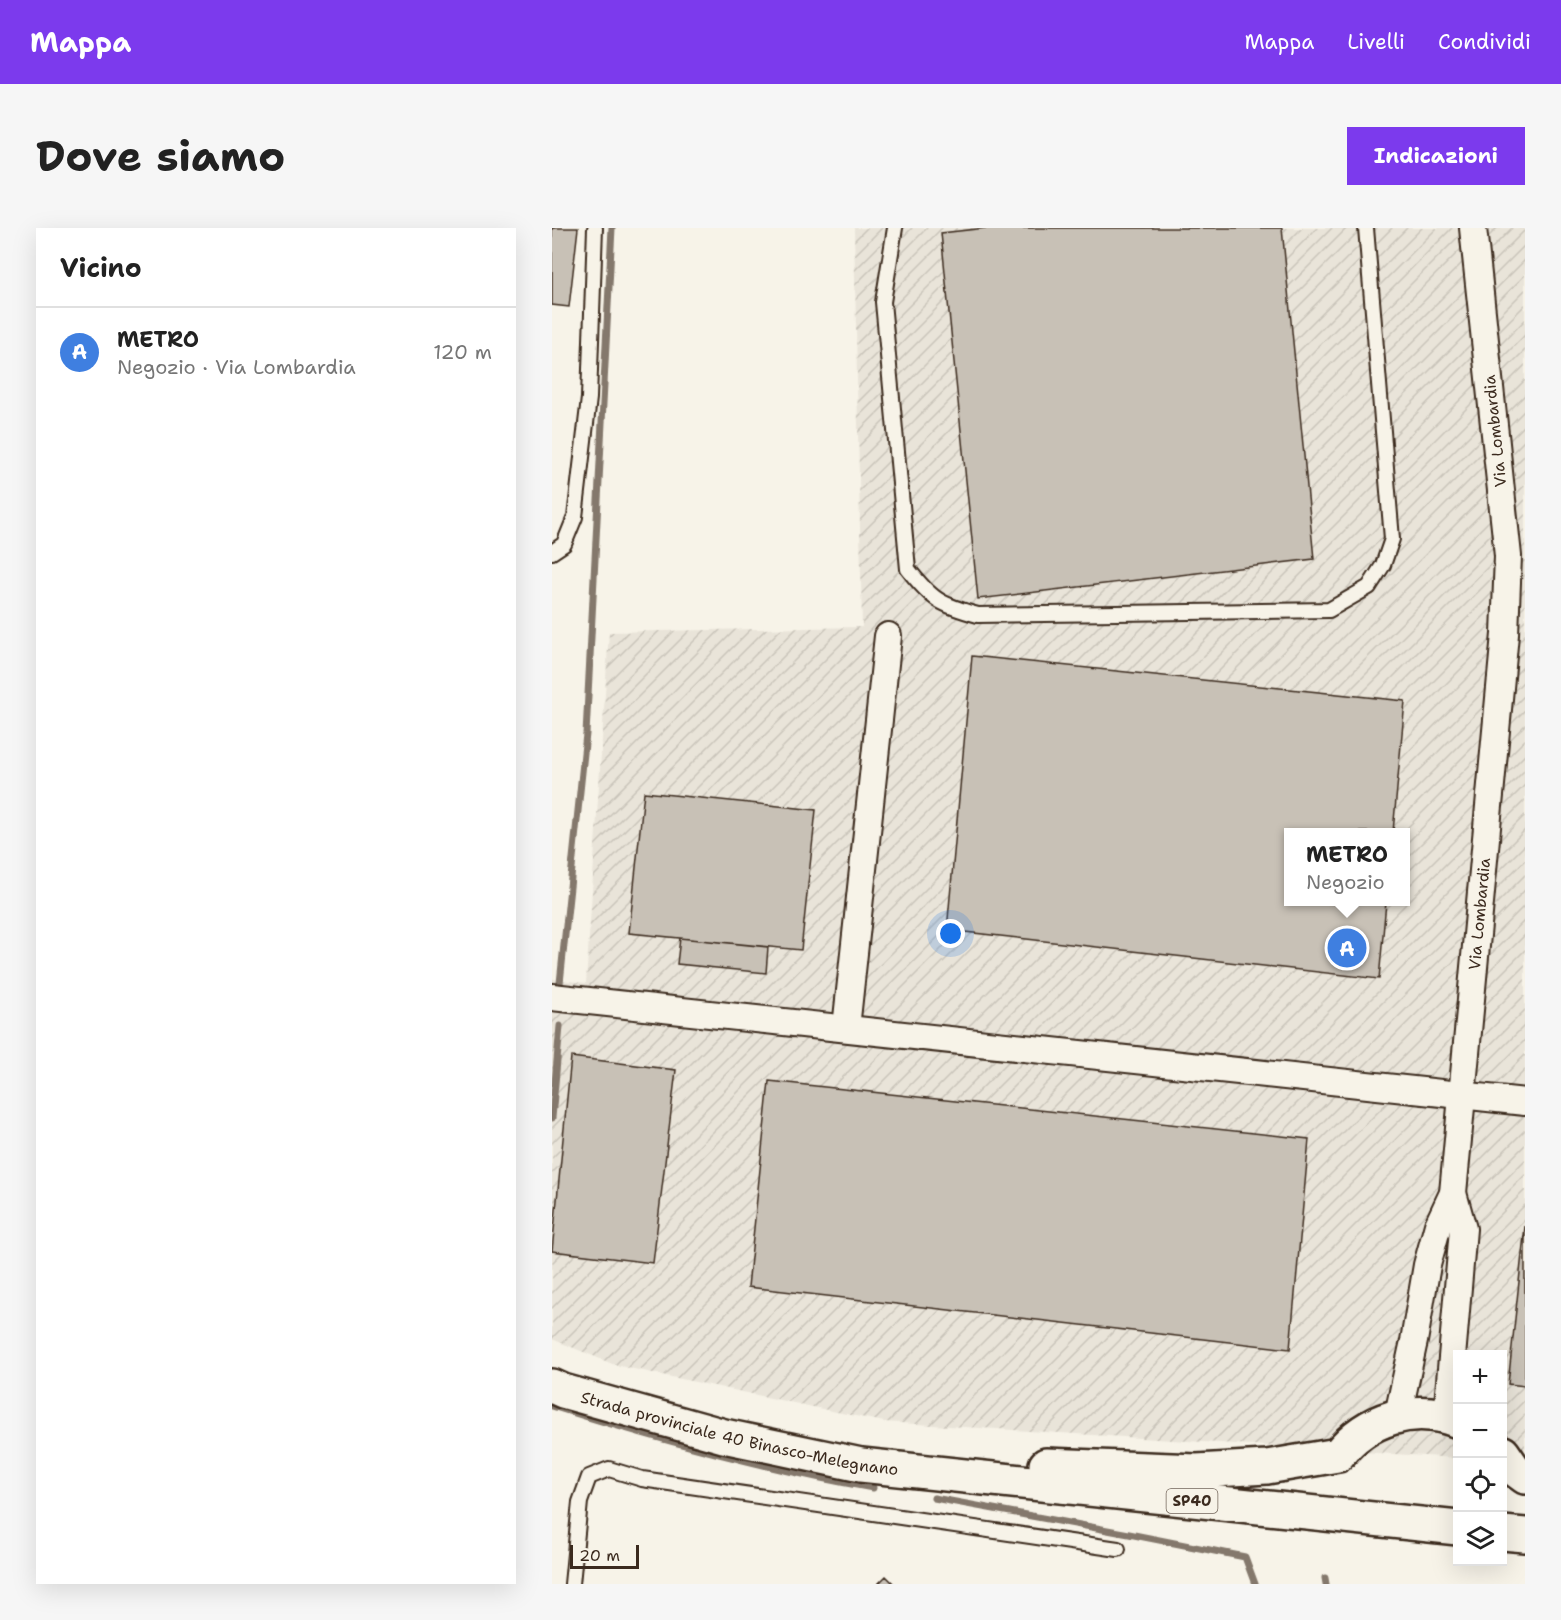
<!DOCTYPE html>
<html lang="it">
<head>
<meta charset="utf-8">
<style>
  :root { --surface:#fff; --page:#f6f6f6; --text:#222; --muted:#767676; --line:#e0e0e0; --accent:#7c3aed }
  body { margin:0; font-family:"Shantell Sans",sans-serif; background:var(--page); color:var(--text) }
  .controls { position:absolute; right:18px; bottom:18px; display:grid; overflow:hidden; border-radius:0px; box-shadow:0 6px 24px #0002 }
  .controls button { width:54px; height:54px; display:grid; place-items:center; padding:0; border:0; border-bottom:2px solid var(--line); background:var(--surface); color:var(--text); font:30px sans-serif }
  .scale { position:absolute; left:18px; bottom:15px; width:69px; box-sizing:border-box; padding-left:6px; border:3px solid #3b2a1e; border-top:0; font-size:16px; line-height:21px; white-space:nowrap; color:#3b2a1e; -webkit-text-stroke:4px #f7f3e8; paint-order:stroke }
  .you { position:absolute; left:399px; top:706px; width:21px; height:21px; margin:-15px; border:4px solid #fff; border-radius:50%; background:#1a73e8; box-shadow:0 0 0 9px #1a73e833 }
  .badge { display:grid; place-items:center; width:39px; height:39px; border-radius:50%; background:var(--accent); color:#fff; font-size:20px; font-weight:700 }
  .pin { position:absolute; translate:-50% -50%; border:3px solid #fff; box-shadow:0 2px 6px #0006 }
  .popup { position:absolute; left:732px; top:600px; width:126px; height:78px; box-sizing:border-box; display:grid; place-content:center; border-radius:0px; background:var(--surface); filter:drop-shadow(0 2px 4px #0005); font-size:20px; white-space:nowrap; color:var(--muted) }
  .popup b { font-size:22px; color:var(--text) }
  .popup::after { content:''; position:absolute; left:50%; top:100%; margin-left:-12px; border:12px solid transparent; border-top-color:var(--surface) }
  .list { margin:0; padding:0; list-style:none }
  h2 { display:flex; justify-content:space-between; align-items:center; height:78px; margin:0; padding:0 24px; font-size:26px }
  h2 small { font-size:20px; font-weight:400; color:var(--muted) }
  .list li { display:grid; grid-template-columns:39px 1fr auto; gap:18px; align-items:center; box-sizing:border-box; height:90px; padding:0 24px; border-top:2px solid var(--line) }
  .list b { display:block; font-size:22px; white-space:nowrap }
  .list p { margin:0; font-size:20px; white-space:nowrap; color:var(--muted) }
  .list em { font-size:20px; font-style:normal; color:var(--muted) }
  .icon { flex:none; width:33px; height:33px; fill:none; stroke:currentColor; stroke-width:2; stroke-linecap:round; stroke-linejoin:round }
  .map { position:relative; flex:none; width:973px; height:1356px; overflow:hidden; border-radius:0px }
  header { display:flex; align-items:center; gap:36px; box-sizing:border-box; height:84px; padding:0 30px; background:var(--accent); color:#fff }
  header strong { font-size:28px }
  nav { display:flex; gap:33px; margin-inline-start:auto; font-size:21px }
  .intro { display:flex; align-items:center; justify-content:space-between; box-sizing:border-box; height:144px; padding:0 36px }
  h1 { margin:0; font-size:42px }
  .button { padding:15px 27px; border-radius:0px; background:var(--accent); color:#fff; font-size:21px; font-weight:700 }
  main { display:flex; gap:36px; padding:0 36px }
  aside { flex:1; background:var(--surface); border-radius:0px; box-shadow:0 6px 24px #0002 }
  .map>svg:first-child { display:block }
</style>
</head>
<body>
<header>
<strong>Mappa</strong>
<nav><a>Mappa</a><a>Livelli</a><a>Condividi</a></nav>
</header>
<div class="intro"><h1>Dove siamo</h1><a class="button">Indicazioni</a></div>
<main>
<aside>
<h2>Vicino<small></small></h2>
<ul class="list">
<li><span class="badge" style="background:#3f7fe0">A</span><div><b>METRO</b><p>Negozio · Via Lombardia</p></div><em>120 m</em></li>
</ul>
</aside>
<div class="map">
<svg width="973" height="1356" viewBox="0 0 973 1356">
  <defs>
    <pattern id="industrial-furrows" width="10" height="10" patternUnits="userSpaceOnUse" patternTransform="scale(1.5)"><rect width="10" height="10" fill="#e9e4d9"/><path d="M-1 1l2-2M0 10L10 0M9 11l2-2" fill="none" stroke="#c9c4ba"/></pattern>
  </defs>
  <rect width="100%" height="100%" fill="#f7f3e8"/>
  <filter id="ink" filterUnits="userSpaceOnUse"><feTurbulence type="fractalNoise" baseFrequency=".0167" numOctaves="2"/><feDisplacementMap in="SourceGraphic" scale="12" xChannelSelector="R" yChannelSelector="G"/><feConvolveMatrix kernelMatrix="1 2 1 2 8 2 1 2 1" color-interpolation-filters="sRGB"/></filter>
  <g filter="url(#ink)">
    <path fill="url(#industrial-furrows)" fill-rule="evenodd" d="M302,0H973V1234L951,1233V1126H906L905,1230L332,1194L63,1137L0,1111V751L34,755L57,404L310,399ZM736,604H854V674H736Z"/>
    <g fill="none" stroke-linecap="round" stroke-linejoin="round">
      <path stroke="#84786c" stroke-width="7" d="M8,755L34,506L60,0
        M0,890L8,798
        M0,1178C105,1211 212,1241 321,1260
        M382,1270L577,1306L693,1329L703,1356
        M773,1350L774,1356"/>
    </g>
    <path fill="#c8c1b6" stroke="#3b2a1e" stroke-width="1.5" d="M0,0H26L17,79L0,77Z
      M434,0H730L762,331L426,371L389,5Z
      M420,428L853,473L841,604H736V674H834L827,751L395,702Z
      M92,564L264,582L249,722L77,705Z
      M128,710L216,719L214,745L125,736Z
      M19,829L124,842L101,1035L0,1023Z
      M217,853L757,911L738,1121L196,1059Z
      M973,998V1158L956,1156Z
      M334,1348L342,1356H326Z"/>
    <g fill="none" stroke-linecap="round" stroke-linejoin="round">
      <defs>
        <path id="lane" d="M343,0L331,74L356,341C380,372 389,377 426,387L777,382L817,359L831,337L840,311L814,0
          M0,324L12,316L23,289L37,170L43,0
          M20,1356L28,1274L37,1249L57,1241L90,1251L566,1321"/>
        <g id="street">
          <path d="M0,769L973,874"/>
          <path d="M294,800L336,408"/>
          <path id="s1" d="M846,1187L862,1113L875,1037L886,997L901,965L953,406L956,328L921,0"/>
          <path d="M895,1188L911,1001L901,965"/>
        </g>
        <g id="primary">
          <path id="s2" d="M0,1158L11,1163L172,1208L309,1237L906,1300"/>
          <path d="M951,1225L962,1241L973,1249"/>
          <path d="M494,1237L645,1243L715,1239L786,1227C814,1191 862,1175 906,1193"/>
          <path d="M951,1305L973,1307"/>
        </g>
      </defs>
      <use href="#lane" stroke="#3b2a1e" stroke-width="18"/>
      <use href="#street" stroke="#3b2a1e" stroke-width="30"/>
      <use href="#primary" stroke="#3b2a1e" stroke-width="38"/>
      <use href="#lane" stroke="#f7f3e8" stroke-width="14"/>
      <use href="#street" stroke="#f7f3e8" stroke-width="26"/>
      <use href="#primary" stroke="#f7f3e8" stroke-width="33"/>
    </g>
  </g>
  <g text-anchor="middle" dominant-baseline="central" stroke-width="5" stroke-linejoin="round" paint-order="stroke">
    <rect fill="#f7f3e8" stroke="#73665b" stroke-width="1.5" x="614.5" y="1261" width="51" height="24" rx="4.5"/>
    <g font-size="15" font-weight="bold" fill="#3b2a1e">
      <text x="640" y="1273">SP40</text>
    </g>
    <g font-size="16" fill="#3b2a1e" stroke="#f7f3e8">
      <text transform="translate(943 203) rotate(-96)">Via Lombardia</text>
      <text stroke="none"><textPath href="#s1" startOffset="510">Via Lombardia</textPath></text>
      <text stroke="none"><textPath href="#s2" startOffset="194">Strada provinciale 40 Binasco-Melegnano</textPath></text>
    </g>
  </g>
</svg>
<div class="controls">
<button>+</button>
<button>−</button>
<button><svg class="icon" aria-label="locate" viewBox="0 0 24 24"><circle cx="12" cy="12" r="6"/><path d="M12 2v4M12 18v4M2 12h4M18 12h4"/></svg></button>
<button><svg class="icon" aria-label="layers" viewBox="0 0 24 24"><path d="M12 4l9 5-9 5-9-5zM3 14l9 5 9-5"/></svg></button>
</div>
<div class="scale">20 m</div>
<div class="you"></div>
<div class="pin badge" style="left:795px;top:720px;background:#3f7fe0">A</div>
<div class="popup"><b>METRO</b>Negozio</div>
</div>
</main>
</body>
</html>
